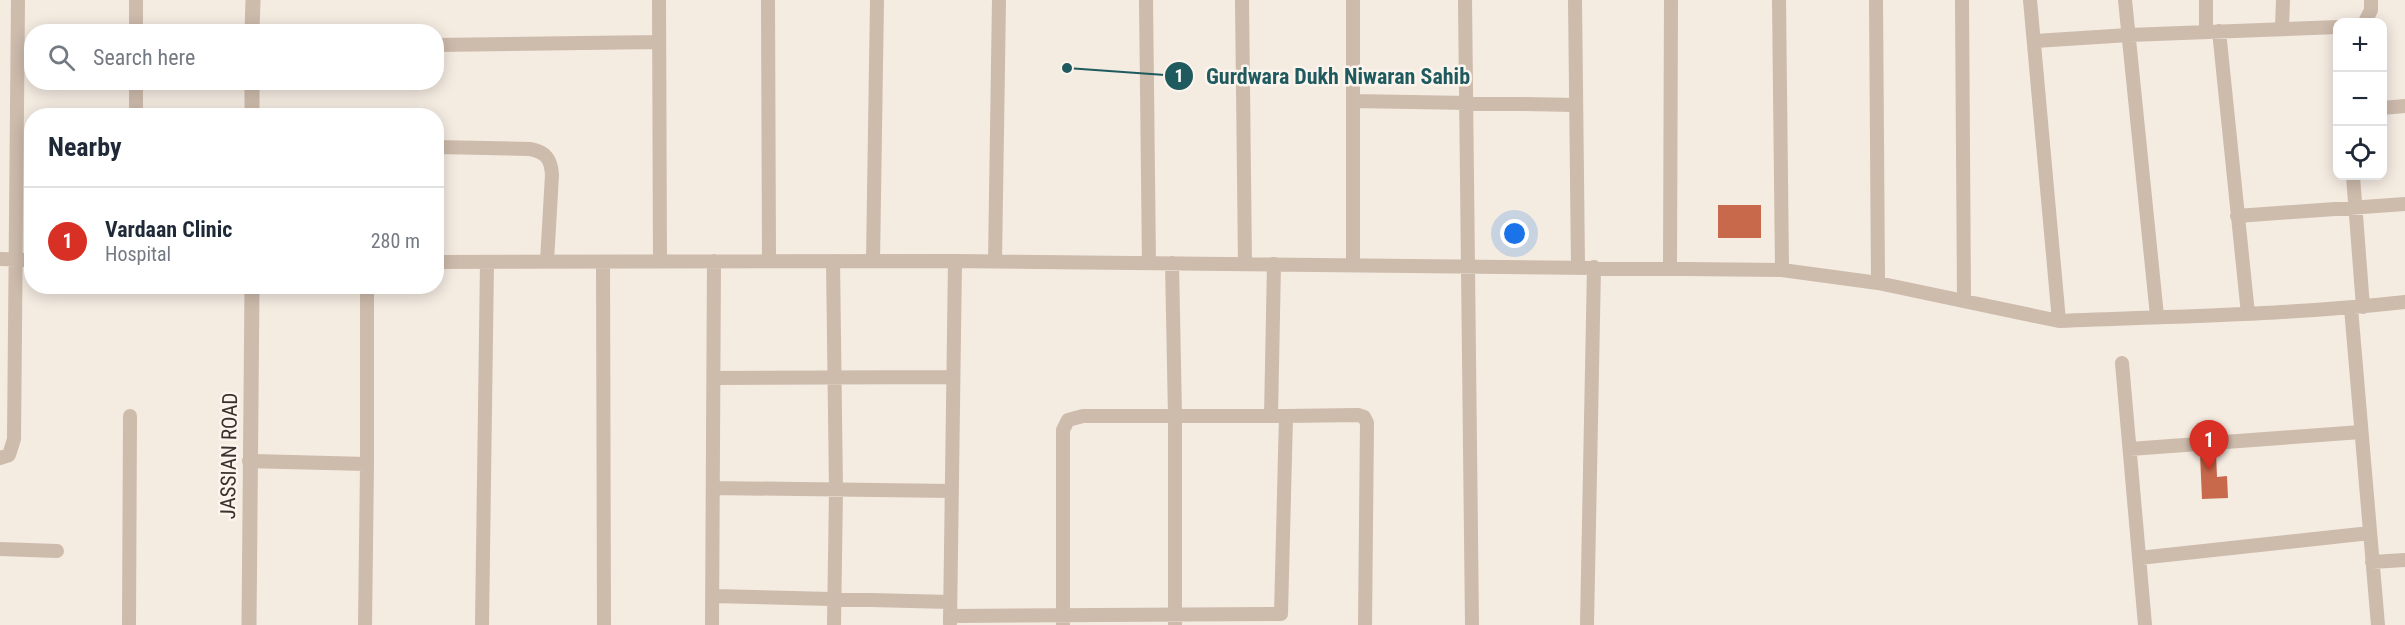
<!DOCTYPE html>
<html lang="en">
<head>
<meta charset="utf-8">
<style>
  :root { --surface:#fff; --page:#f6f6f7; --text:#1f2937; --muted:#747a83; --line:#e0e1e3; --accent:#d93025 }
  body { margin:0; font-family:"Roboto Condensed",sans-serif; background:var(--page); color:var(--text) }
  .controls { position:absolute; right:18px; top:18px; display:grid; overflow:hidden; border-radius:12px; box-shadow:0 3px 15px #0003 }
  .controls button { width:54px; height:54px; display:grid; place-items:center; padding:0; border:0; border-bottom:2px solid var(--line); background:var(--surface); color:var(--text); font:30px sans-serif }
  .you { position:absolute; left:1515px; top:234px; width:21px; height:21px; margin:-15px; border:4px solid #fff; border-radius:50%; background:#1a73e8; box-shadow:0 0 0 9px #1a73e833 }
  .badge { display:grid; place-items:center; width:39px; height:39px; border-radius:50%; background:var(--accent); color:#fff; font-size:20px; font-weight:700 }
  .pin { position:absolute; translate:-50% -50px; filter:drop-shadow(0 2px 3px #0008) }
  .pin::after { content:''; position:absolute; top:32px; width:21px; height:18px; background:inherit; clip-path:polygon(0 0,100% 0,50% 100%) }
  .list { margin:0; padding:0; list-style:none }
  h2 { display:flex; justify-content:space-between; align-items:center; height:78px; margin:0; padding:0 24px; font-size:26px }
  h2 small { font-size:20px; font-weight:400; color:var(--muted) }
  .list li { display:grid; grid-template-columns:39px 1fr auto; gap:18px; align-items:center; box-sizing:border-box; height:108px; padding:0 24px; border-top:2px solid var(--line) }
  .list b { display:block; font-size:22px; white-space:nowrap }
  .list p { margin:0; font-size:20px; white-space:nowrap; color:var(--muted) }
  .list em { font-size:20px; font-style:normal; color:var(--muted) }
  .icon { flex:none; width:33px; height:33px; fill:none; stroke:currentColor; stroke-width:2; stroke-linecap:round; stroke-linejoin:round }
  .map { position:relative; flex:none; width:2405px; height:625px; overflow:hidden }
  .search { position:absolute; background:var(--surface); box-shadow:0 3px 15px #0003; left:24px; top:24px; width:420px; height:66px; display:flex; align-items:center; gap:15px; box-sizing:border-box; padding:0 21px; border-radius:24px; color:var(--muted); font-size:22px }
  .panel { position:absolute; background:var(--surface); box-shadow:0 3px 15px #0003; left:24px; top:108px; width:420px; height:186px; border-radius:24px }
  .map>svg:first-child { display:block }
</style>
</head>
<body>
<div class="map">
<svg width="2405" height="625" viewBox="0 0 2405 625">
  <rect width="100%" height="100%" fill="#f4ebe1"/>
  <path fill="#c8694b" d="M1718,205H1761V238H1718Z
    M2216,453L2217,477L2227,476L2228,498L2202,499L2200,454Z"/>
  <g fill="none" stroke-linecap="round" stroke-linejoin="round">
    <path stroke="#cdbbac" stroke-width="14" d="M659,0L660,261
      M768,0L769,261
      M1146,0L1149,263
      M1242,0L1245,263
      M1353,0V265
      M1465,0L1472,625
      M1575,0L1578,267
      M1779,0L1782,270
      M1876,0L1878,283
      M1962,0L1964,300
      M2030,0L2059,321C2175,316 2290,315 2405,302
      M2125,0L2157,316
      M2365,22L2371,10V0
      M2282,28L2283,0
      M2206,31V0
      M2219,31L2248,314
      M136,32V0
      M2035,41L2129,35L2338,27
      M436,45L658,42
      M1353,101L1575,105
      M2382,108L2405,106
      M136,116V82
      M436,147L530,149C546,152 551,159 552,175L547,261
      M2353,176L2363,307
      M2237,216L2405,204
      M0,259L32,260
      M833,261L836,490L834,625
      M873,261L877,0
      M955,261L1782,270L1878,283L2059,321
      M995,261L999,0
      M436,262L955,261L950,623
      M603,263L604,625
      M1172,263L1175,416V625
      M1670,268L1671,0
      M367,286V464
      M2351,308L2378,625
      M2122,363L2145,625
      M714,378L953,377
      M1271,416L1274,264
      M1286,416L1358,415L1364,417L1367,423L1365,625
      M2130,449L2361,432
      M0,458L9,455L14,439L18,0
      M249,461L367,464L365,625
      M713,488L952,491
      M0,549L57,551
      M2139,558L2370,533
      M2372,562L2405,560
      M713,596L950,602
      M950,616C1060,615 1170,615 1281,614L1286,416H1083L1068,420L1063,430V625
      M129,625L130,416
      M482,625L487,262
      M712,625L714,261
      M1587,625L1594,267"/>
    <path stroke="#cdbbac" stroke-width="15" d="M252,32L253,0
      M252,82V116
      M249,625L252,286"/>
  </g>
  <g text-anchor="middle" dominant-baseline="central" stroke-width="5" stroke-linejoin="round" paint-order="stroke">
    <g font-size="21" fill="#3b302b" stroke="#fbf5ee">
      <text transform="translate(229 456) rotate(-89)">JASSIAN ROAD</text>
    </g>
  </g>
  <path fill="none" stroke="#1f5a5e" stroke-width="2" d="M1067 68L1179 76"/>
  <g fill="#1f5a5e" stroke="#fbf5ee" stroke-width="2">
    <circle cx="1067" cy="68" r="6"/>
    <circle cx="1179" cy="76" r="15"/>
  </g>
  <g font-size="18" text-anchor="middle" font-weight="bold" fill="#fff">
    <text x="1179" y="82">1</text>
  </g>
  <g font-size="22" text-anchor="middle" font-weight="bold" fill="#1f5a5e" stroke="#fbf5ee" stroke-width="5" stroke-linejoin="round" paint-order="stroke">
    <text x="1338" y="84">Gurdwara Dukh Niwaran Sahib</text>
  </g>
</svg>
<div class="controls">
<button>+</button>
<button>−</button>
<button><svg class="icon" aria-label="locate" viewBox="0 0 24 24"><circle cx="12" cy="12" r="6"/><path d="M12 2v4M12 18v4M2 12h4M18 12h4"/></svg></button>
</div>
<div class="you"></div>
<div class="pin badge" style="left:2209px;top:470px">1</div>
<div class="search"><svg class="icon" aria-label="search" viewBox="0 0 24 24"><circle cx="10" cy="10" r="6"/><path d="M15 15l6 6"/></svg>Search here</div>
<section class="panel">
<h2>Nearby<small></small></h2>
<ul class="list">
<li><span class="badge">1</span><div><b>Vardaan Clinic</b><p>Hospital</p></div><em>280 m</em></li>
</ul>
</section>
</div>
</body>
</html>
